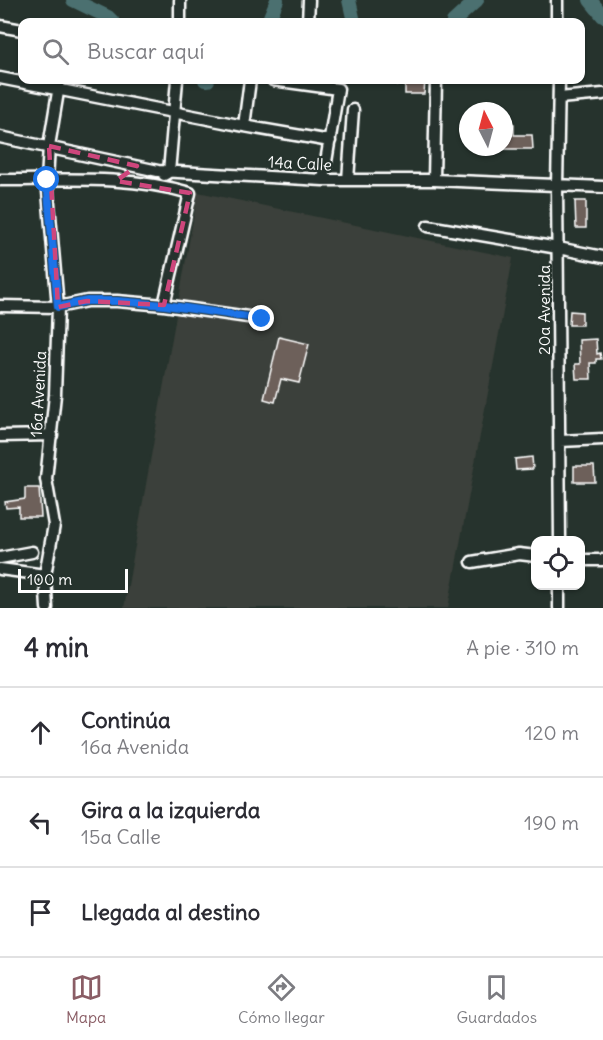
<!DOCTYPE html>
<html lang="es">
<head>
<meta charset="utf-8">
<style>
  :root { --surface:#fff; --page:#f7f7f7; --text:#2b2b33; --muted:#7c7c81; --line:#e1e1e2; --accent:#8a5d65 }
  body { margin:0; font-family:Delius,sans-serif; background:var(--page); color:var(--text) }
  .controls { position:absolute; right:18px; bottom:18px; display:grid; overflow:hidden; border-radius:12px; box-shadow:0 2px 4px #0004 }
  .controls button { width:54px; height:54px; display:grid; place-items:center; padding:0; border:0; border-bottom:2px solid var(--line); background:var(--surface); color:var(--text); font:30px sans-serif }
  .compass { position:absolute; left:459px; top:102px; width:54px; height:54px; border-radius:50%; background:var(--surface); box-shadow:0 2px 4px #0004; rotate:354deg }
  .scale { position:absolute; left:18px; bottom:15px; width:110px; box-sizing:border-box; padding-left:6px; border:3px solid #fff; border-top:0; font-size:16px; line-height:21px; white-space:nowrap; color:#fff; -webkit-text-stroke:4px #26332d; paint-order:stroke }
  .stop { position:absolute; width:18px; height:18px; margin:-14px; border:4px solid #1a73e8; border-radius:50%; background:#fff }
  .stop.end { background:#1a73e8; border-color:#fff; box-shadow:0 2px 6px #0008 }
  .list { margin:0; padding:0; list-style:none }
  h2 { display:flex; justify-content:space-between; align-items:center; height:78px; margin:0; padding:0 24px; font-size:26px }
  h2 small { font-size:20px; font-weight:400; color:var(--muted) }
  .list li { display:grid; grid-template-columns:39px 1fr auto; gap:18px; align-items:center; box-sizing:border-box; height:90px; padding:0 24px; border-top:2px solid var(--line) }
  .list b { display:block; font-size:22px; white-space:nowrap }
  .list p { margin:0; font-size:20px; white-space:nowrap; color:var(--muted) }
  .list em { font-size:20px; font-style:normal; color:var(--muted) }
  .icon { flex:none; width:33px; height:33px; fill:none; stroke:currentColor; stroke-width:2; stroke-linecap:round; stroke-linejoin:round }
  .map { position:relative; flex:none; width:603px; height:608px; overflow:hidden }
  .search { position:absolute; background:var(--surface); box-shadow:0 2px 4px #0004; left:18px; right:18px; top:18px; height:66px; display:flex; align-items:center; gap:15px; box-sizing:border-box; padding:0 21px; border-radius:12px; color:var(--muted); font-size:22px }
  .sheet { height:348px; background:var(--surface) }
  nav { display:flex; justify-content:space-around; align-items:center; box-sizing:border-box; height:84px; border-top:2px solid var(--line); background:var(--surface); font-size:16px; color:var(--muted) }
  nav a { display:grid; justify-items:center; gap:3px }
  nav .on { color:var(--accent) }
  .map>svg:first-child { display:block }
</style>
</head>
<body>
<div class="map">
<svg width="603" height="608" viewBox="0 0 603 608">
  <rect width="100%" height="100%" fill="#26332d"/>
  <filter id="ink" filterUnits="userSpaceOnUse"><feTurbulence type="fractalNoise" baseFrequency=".0167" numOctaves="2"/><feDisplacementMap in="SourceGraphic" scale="12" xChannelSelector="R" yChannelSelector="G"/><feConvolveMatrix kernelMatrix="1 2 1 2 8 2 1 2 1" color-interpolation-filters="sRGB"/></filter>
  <g filter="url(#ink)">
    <path fill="#3b403a" d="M198,192L513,258L448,608H124Z"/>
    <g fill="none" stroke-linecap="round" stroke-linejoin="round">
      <path stroke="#4b7070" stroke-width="14" d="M73,0L108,17L113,22
        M349,0L354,22
        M590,0L603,16
        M268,22L277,0
        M453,22L477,0
        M205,80H208"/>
    </g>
    <path fill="#6d605a" stroke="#fff" stroke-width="1.5" d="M398,80H425L424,94H405V85H398Z
      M504,124H514V135H532L533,149H504Z
      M575,201H586V228H576Z
      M570,311L582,312V325H569Z
      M279,337L309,344L299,383L281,379L275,402L264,399Z
      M596,339L597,354L600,353L601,359H596V363H590L591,379H576L575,364H580L579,340Z
      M532,457L533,469L516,470L515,459Z
      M574,466H594L595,482H574Z
      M25,488H39L41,517H19V507L6,508L5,502L25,499Z"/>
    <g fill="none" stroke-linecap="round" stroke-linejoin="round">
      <defs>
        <path id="minor" d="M180,0V22
          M557,0V22
          M308,22L309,0
          M0,26L22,30
          M0,78L244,126L330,141
          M273,80L338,89L323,180
          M559,80L557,186L560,540
          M559,98L603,94
          M244,126L250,80
          M0,137L158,171L178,172L323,180H434L603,187
          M164,175L169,172L177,80
          M0,180C63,180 129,175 190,193L164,305
          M348,180L353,110
          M434,180L436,80
          M428,226L558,248L603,257
          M0,306L58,307L87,301H117L164,305L262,319
          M0,436L52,435
          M560,441L603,439
          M0,558L32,552
          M580,560H603
          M472,562L519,554L536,556
          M0,569L45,575
          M47,608L45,575L54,525L46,479L55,395L58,307L47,180L49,146L60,80
          M559,608V586"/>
      </defs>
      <use href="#minor" stroke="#fff" stroke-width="15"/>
      <use href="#minor" stroke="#26332d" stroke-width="10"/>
    </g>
  </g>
  <g fill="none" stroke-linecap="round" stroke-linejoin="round" filter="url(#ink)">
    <path stroke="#1a73e8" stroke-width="8" d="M47,180L58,307L87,301H117L165,305L262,319"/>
  </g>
  <path fill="none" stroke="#ce467c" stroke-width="4.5" stroke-dasharray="12 8" stroke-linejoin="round" d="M49,146L137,166L116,181L190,193L164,305L87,301L58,307Z"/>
  <g text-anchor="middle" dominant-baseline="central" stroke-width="4.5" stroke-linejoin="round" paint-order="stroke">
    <g font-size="16" fill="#fff" stroke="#26332d">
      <text transform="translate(300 163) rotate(3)">14a Calle</text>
      <text transform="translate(544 310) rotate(-90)">20a Avenida</text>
      <text transform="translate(38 394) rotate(-87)">16a Avenida</text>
    </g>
  </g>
</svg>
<div class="controls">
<button><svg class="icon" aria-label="locate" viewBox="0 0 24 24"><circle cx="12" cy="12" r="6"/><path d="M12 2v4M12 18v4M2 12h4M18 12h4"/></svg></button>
</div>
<svg class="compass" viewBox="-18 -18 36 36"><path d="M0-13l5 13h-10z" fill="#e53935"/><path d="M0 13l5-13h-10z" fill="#7c7c81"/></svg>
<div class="scale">100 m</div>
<div class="stop" style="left:47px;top:180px"></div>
<div class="stop end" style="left:262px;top:319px"></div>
<div class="search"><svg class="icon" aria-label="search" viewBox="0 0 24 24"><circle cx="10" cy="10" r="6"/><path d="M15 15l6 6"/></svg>Buscar aquí</div>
</div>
<section class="sheet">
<h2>4 min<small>A pie · 310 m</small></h2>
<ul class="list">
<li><svg class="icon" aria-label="ahead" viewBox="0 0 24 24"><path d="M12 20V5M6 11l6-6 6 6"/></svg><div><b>Continúa</b><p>16a Avenida</p></div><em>120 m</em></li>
<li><svg class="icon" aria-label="left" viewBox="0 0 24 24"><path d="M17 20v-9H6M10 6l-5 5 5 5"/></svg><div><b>Gira a la izquierda</b><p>15a Calle</p></div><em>190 m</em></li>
<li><svg class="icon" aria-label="arrive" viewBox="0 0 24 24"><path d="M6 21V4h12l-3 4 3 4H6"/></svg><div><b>Llegada al destino</b></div></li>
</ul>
</section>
<nav>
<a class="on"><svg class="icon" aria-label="map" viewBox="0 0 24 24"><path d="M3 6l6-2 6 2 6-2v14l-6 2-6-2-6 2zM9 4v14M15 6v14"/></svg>Mapa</a>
<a><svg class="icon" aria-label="directions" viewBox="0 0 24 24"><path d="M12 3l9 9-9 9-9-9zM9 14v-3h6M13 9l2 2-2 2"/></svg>Cómo llegar</a>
<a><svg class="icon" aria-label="saved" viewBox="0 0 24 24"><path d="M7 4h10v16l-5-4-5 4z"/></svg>Guardados</a>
</nav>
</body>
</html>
